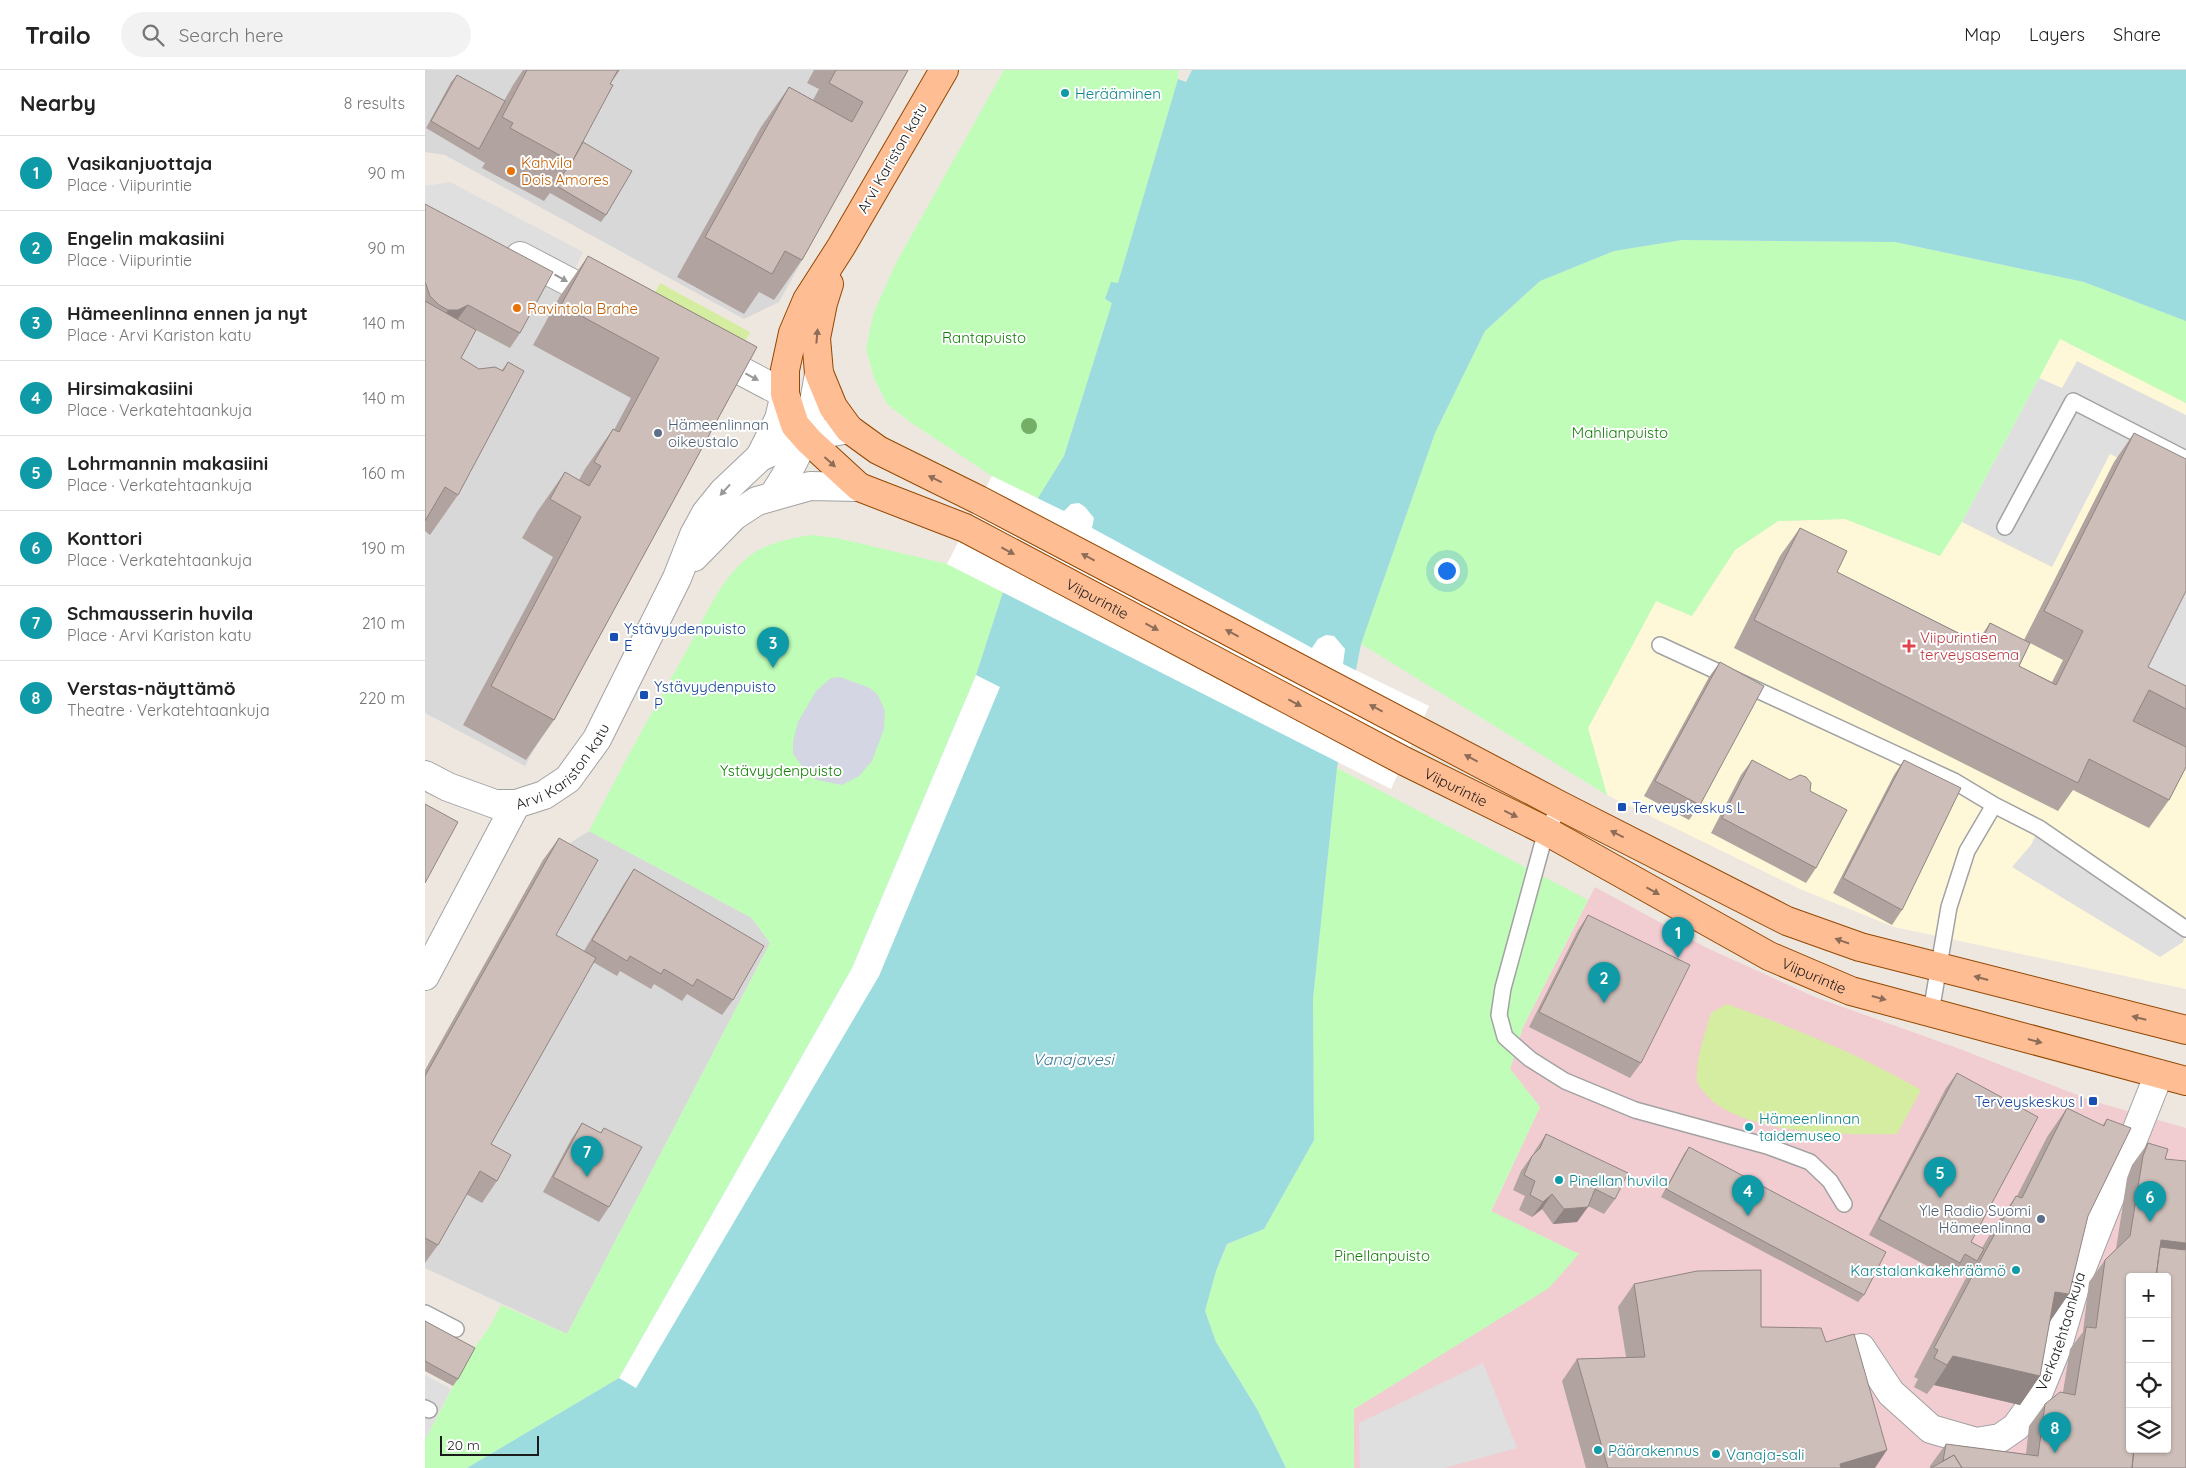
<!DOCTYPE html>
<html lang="en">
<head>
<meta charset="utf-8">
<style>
  :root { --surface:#fff; --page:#f2f2f2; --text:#222; --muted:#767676; --line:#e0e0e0; --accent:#2563eb }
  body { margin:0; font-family:Quicksand,sans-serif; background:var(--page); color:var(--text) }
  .controls { position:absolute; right:15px; bottom:15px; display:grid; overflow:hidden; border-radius:5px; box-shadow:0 1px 4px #0004 }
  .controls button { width:45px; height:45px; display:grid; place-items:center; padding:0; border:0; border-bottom:1px solid var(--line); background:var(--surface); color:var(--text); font:25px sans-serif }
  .scale { position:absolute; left:15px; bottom:12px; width:99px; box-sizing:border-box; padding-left:5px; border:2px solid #1b1b1b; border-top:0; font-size:14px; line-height:18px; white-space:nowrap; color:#1b1b1b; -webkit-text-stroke:4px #fff; paint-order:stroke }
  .you { position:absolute; left:1021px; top:500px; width:18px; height:18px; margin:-12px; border:4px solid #fff; border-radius:50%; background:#1a73e8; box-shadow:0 0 0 8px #1a73e833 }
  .badge { display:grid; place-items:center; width:32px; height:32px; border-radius:50%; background:var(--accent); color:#fff; font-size:16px; font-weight:700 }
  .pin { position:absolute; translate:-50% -41px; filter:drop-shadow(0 1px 2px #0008) }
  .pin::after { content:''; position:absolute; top:26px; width:18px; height:15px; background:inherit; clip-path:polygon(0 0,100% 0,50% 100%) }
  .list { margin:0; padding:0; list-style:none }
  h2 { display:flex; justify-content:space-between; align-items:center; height:65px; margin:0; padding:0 20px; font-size:21px }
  h2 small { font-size:16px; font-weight:400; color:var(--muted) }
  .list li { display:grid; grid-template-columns:32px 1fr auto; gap:15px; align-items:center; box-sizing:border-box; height:75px; padding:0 20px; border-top:1px solid var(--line) }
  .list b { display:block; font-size:19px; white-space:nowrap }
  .list p { margin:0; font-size:16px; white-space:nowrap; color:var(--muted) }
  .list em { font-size:16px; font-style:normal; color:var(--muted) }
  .icon { flex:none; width:28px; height:28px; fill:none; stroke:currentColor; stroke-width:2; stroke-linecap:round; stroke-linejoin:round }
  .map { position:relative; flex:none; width:1761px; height:1398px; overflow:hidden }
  header { display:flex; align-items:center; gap:30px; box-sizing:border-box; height:70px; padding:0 25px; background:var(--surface); border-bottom:1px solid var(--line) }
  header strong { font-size:24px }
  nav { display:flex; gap:28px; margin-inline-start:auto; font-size:18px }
  .search { width:350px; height:45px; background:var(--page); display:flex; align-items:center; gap:12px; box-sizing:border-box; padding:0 18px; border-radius:28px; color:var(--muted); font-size:19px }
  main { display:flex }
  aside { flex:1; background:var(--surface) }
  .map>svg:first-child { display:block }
</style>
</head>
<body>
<header>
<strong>Trailo</strong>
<div class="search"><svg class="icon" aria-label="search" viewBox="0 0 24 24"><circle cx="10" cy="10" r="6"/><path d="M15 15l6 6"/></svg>Search here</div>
<nav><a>Map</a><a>Layers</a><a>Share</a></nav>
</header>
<main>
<aside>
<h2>Nearby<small>8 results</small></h2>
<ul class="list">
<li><span class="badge" style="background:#0f9aa8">1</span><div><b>Vasikanjuottaja</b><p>Place · Viipurintie</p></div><em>90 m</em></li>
<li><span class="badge" style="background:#0f9aa8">2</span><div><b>Engelin makasiini</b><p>Place · Viipurintie</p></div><em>90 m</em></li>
<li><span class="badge" style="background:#0f9aa8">3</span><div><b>Hämeenlinna ennen ja nyt</b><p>Place · Arvi Kariston katu</p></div><em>140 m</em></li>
<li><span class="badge" style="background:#0f9aa8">4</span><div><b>Hirsimakasiini</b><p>Place · Verkatehtaankuja</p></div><em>140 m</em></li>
<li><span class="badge" style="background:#0f9aa8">5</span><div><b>Lohrmannin makasiini</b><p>Place · Verkatehtaankuja</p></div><em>160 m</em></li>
<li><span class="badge" style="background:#0f9aa8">6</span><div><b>Konttori</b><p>Place · Verkatehtaankuja</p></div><em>190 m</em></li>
<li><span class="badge" style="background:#0f9aa8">7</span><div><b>Schmausserin huvila</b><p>Place · Arvi Kariston katu</p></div><em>210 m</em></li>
<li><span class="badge" style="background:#0f9aa8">8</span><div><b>Verstas-näyttämö</b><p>Theatre · Verkatehtaankuja</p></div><em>220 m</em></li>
</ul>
</aside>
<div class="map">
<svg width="1761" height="1398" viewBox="0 0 1761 1398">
  <rect width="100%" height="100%" fill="#eee7e0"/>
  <path fill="#d9d8d8" d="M0,0H484L354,232L319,249L20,85L0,82Z
    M0,150L309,316L100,696L0,643Z
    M164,761L327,848L345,873L142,1264L0,1198V1000L118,790Z"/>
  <path fill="#f1cdd2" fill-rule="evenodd" d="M1170,817L1282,878L1390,927L1535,979L1668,1031L1761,1058V1398H929V1339L1006,1291L1154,1184L1066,1142L1115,1037L1085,999L1098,957ZM1705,1207H1742V1379H1705Z"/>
  <path fill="#fff8d8" d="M1635,268L1761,333V919L1469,857L1375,819L1182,725L1163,658L1231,531L1267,546L1310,480L1353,451L1420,449L1515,486Z"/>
  <path fill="#d4eda1" d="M235,213L325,262L307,297L217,249Z
    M1302,934C1369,958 1434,984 1496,1020L1472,1064C1422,1065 1313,1065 1280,1023C1278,1021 1274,1017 1273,1014C1268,996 1281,961 1286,943Z"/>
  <path fill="#bffdb8" d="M579,0H753V9L693,214L680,229L687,233L639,386L613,428L567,406L485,352L462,334L449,308L441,278L449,242L471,193Z
    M1257,170L1470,172L1659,212L1761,251V333L1635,269L1537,452L1515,486L1420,449L1353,451L1310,480L1267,546L1231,531L1163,658L1182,725L936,574L1010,363L1060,261L1115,211L1189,181Z
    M386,465L412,468L522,494L578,522L551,605L427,898L194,1308L42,1398H0V1370L44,1286L65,1256L76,1235L142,1264L345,873L327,848L164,761C195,699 228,640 262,580C280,548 293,512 322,488C340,473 363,469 386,465Z
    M912,698L1163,830L1098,957L1085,999L1115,1037L1066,1141L1154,1184L1124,1218L929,1339V1398H861L832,1339L791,1272L780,1241L791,1201L803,1174L839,1159L889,1070L888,929Z"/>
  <path fill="#dfdfdf" d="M25,112L158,182L144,212L0,136V116Z
    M1652,291L1761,345V422L1685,384L1627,497L1537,452L1614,308L1637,318Z
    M1761,520V620L1720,600Z
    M1614,758L1761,859L1758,872L1735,887L1587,797L1606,775Z
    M1058,1293L1092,1378L1019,1398H935L934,1353Z
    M0,1305L26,1319L0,1370Z"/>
  <path fill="#d4d7e3" d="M415,607L445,618L453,625L460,641L459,659L447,691L434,706L417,715L392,710L382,703L368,684V672L373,652L391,621L406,608Z"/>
  <path fill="#9cdcdf" d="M767,0H1761V251L1659,212L1470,172L1257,170L1189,181L1115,211L1060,261L1010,363L936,574L912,698L888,929L889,1070L839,1159L802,1174L791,1201L780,1241L791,1272L832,1339L861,1398H42L194,1308L427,898L551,605L578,522L613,428L639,386L687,233L680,229L686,212L693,213L753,9L761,12Z"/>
  <path fill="#fff" d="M567,406L639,441L646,434L654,433L660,437L669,448L667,458L887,578L893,569L901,565L909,566L920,579L918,594L1004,636L966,719L522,494Z
    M551,605L575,617L454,906L211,1318L194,1308L427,898Z"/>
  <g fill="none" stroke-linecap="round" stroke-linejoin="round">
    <defs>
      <path id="lane" d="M1580,457L1648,331L1761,389
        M1235,575L1529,711L1569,735L1614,758L1761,859
        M1136,736L1121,761L1078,918L1074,945L1080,967L1105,989L1140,1011L1210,1040L1342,1076L1385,1092L1405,1111L1419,1134
        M1506,942L1524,837L1542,781L1569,735
        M0,1243L31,1259
        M0,1338L4,1340"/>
      <g id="street">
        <path d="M95,186L177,229"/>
        <path d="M286,285L360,324"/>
        <path d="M335,387L354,349L360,324"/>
        <path d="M348,426C378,380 386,356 394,303"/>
        <path d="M269,487L309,446L332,431L385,416L434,417"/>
        <path id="s1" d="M0,705L23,717L70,734H91L119,725L143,709L172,669L252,508L269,465L281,443L298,422L335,387L380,367L424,359"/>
        <path d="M0,906L91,734"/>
        <path id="s2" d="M1436,1278L1466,1323L1506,1359L1551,1372L1575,1368L1591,1357L1611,1329L1633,1275L1652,1210L1734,1004"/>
      </g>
      <g id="primary">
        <path id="s3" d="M519,0L416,177L382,230L368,263L360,300V324L370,355L384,371L434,417L540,458L979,691L1121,761L1344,886L1426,921L1761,1011"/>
        <path d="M404,214L398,233L391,268L394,303L408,337L424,359L453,380L554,430L1136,736L1362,851L1435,877L1761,960"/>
      </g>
    </defs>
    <use href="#lane" stroke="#a2a2a2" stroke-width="18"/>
    <use href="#street" stroke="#a2a2a2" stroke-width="30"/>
    <use href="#primary" stroke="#934700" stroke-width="30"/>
    <use href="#lane" stroke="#fff" stroke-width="15"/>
    <use href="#street" stroke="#fff" stroke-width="28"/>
    <use href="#primary" stroke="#ffbd94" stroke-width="28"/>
  </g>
  <circle fill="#74ae67" cx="604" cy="356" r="8"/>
  <path fill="#b1a39f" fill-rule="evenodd" d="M98,0H195L185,14L158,72L181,145L176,152L125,123L119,131L57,98L60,93L1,58L26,12L32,5L79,31L88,15Z
    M389,0H483L377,190L349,230L334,222L319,244L252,207L336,57L364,17L388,30L394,19L382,13Z
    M0,134L95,263L85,278L51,260L36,288L54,299L77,300L83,292L33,425L5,465L0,461Z
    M163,186L332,277L129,650L101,690L38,655L128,487L97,468L112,442L140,402L154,410L160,399L188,359L189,360L206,328L108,275L135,226Z
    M1709,363L1723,597L1761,616V697L1744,730L1724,758L1648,720L1633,741L1309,578L1355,486L1375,458L1412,502L1552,572L1565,553L1599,570L1689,392ZM1605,573L1638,590L1627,612L1594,596Z
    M1295,592L1275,735L1264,750L1219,726L1284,607Z
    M1327,690L1391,798L1381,813L1286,763L1316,705Z
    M1479,690L1477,840L1467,855L1408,823L1469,705Z
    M134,768L131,865L159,881L199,814L209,799L308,930L297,945L262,924L257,931L229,914L226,919L195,901L192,906L168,892L66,1074L72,1111L57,1133L41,1124L13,1175L0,1193V1000L118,790Z
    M1163,845L1216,993L1205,1008L1104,957L1153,860Z
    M1532,1003L1546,1172L1557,1178L1571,1154L1591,1126H1592L1622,1067L1642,1038L1677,1056L1682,1049L1663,1146L1624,1253L1615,1306L1595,1335L1509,1315L1502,1324L1489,1317L1493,1309L1489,1307L1542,1206L1531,1200L1525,1208L1444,1165L1521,1018Z
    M157,1053L175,1063L179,1058L184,1137L174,1152L118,1122L147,1068Z
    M1121,1064L1190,1129L1179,1144L1163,1136L1152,1152L1128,1154L1117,1139L1107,1147L1094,1140L1100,1126L1088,1120L1096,1101L1108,1084L1111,1079Z
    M1723,1073L1740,1089L1761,1398H1505V1396L1521,1374L1601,1384L1604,1356L1620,1334L1638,1322L1645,1279L1658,1262L1664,1212L1680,1190L1691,1179L1702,1108L1707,1095Z
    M1264,1077L1439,1225L1433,1232L1236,1127L1259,1084Z
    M1209,1214L1336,1257L1401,1272L1450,1398H1161L1137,1311L1152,1289L1201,1287L1193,1237Z
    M0,1251L33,1309L28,1316L0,1301Z"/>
  <path fill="#908582" d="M43,235L32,250L13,255L23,240Z
    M1127,1124L1117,1139L1107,1147L1118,1132Z
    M1163,1137L1152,1152L1128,1154L1139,1139Z
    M1736,1170L1761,1173V1178L1749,1195L1731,1177Z
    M1630,1222L1644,1224L1624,1253Z
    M1528,1286L1615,1306L1595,1335L1509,1315Z
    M1462,1380L1450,1398H1412L1415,1394Z"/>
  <path fill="#cebeb9" stroke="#908582" d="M102,0H193L185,14L188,15L147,92L85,58L88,53L77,47Z
    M411,0H483L377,190L360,181L347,204L280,167L364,17L427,52L438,32L404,13Z
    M32,5L80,31L54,79L6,51Z
    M158,72L207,101L181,145L130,115L147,92Z
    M0,134L128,202L95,263L43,235L33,240H23L14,235L5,226L1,214L0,213Z
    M163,186L332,277L129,650L66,616L156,447L125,429L140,402L164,416L176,396L169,392L188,359L194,362L234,288L136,235Z
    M0,231L51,260L36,288L54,299L70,297L78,301L83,292L99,301L33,425L20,417L0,451Z
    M1709,363L1761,389V521L1723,597L1761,616V639L1724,620L1708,651L1761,677V697L1744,730L1664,689L1653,713L1329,550L1375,458L1422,481L1412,502L1555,574L1565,553L1605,573L1594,596L1631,615L1658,561L1619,541Z
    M1295,592L1339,616L1275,735L1230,711Z
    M1327,690L1365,710L1375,705L1381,707L1386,713L1385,721L1422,740L1391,798L1297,748Z
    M1479,690L1536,718L1477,840L1418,808Z
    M0,734L33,752L0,813Z
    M134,768L173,790L131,865L171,888L66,1074L86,1085L72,1111L55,1101L13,1175L0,1168V1006Z
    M209,799L339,876L308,930L272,909L268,916L239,899L236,904L205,886L202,891L167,870Z
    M1163,845L1265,895L1216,993L1114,942Z
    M1532,1003L1613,1047L1546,1172L1559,1179L1552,1191L1540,1184L1535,1193L1454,1149Z
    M1642,1038L1679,1056L1682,1049L1706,1058L1663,1146L1644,1224L1630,1222L1615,1306L1528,1286L1522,1295L1509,1288L1513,1280L1509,1278L1562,1178L1591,1126L1597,1128Z
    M157,1053L176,1063L179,1058L217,1077L184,1137L128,1107Z
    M1121,1064L1203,1103L1190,1129L1170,1119L1163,1137L1139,1139L1127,1124L1118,1132L1105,1125L1110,1111L1099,1105L1107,1086L1115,1078Z
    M1723,1073L1743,1079L1740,1089L1761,1091V1173L1736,1170L1731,1207H1705V1379H1709L1707,1398H1537L1529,1385L1518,1391L1521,1374L1613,1386L1620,1334L1635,1322L1650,1325L1661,1257L1671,1258L1680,1190L1705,1166L1718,1086Z
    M1264,1077L1461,1182L1439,1225L1241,1119Z
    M1735,1177L1760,1180L1761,1178V1398H1707L1709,1379H1742V1207H1731Z
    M1336,1200V1257L1396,1258L1401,1272L1429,1264L1462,1380L1415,1394L1416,1398H1183L1152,1289L1220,1287L1209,1214L1272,1201Z
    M0,1251L50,1278L33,1309L0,1291Z
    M1529,1385L1537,1398H1506Z"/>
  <defs><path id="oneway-solid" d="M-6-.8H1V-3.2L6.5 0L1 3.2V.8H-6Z" transform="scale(1.25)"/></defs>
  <g fill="#989898">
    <use href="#oneway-solid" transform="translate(136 208) rotate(29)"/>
    <use href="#oneway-solid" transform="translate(327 307) rotate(28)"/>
    <use href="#oneway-solid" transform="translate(300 420) rotate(132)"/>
  </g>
  <g fill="#8d6c58">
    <use href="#oneway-solid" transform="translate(392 266) rotate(-85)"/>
    <use href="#oneway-solid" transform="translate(405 392) rotate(42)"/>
    <use href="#oneway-solid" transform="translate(510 409) rotate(-154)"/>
    <use href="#oneway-solid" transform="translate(583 481) rotate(28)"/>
    <use href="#oneway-solid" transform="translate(663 487) rotate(-152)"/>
    <use href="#oneway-solid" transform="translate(727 557) rotate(28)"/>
    <use href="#oneway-solid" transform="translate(807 563) rotate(-152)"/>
    <use href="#oneway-solid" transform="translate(870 633) rotate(28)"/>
    <use href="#oneway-solid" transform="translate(951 638) rotate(-152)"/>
    <use href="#oneway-solid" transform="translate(1046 688) rotate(-152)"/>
    <use href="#oneway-solid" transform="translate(1086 744) rotate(26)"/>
    <use href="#oneway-solid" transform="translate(1192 764) rotate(-153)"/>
    <use href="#oneway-solid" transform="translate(1228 821) rotate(29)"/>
    <use href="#oneway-solid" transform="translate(1417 871) rotate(-161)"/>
    <use href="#oneway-solid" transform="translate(1556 908) rotate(-165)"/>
    <use href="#oneway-solid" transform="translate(1454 928) rotate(15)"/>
    <use href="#oneway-solid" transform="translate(1714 948) rotate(-166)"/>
    <use href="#oneway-solid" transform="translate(1610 971) rotate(15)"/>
  </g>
  <g fill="#0f9aa8" stroke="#fff" stroke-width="2">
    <circle cx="640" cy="23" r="5"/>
    <circle cx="1324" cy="1057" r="5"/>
    <circle cx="1134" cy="1110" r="5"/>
    <circle cx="1591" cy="1200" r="5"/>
    <circle cx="1173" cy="1380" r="5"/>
    <circle cx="1291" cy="1384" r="5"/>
  </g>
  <g fill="#e8710a" stroke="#fff" stroke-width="2">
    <circle cx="86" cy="101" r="5"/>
    <circle cx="92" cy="238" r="5"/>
  </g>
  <g fill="#5c6f8a" stroke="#fff" stroke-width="2">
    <circle cx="233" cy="363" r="5"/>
    <circle cx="1616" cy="1149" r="5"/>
  </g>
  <g fill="#1a4fb4" stroke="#fff" stroke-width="2">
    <rect x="184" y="562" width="10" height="10" rx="2.5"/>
    <rect x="214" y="620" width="10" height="10" rx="2.5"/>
    <rect x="1192" y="732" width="10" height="10" rx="2.5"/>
    <rect x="1663" y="1026" width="10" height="10" rx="2.5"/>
  </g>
  <path fill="#e0444e" stroke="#fff" stroke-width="2" d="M1481.5 568.5h5v5h5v5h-5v5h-5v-5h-5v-5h5z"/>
  <g text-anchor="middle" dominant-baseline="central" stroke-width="4" stroke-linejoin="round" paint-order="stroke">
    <g font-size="15" fill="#0d838f" stroke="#fff" text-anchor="start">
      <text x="650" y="23">Herääminen</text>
      <text x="1334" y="1048">Hämeenlinnan<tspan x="1334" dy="17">taidemuseo</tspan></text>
      <text x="1144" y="1110">Pinellan huvila</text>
      <text x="1581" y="1200" text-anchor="end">Karstalankakehräämö</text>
      <text x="1183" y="1380">Päärakennus</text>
      <text x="1301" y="1384">Vanaja-sali</text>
    </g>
    <g font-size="15" fill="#1b1b1b" stroke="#fff">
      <text transform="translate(467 88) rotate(-60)">Arvi Kariston katu</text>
      <text stroke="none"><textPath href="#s3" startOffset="751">Viipurintie</textPath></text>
      <text stroke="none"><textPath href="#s1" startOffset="159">Arvi Kariston katu</textPath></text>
      <text stroke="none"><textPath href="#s3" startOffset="1156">Viipurintie</textPath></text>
      <text stroke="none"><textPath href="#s3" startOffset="1561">Viipurintie</textPath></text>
      <text stroke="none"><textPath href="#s2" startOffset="305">Verkatehtaankuja</textPath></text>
    </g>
    <g font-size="15" fill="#c56008" stroke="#fff" text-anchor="start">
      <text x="96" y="92">Kahvila<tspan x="96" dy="17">Dois Amores</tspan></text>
      <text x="102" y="238">Ravintola Brahe</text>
    </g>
    <g font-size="15" fill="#107f04" stroke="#fff">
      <text x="559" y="267">Rantapuisto</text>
      <text x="1195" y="362">Mahlianpuisto</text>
      <text x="356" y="700">Ystävyydenpuisto</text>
      <text x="957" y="1185">Pinellanpuisto</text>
    </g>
    <g font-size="15" fill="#4e5e75" stroke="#fff" text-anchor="start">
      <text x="243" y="354">Hämeenlinnan<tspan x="243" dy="17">oikeustalo</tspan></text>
      <text x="1606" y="1140" text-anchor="end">Yle Radio Suomi<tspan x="1606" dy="17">Hämeenlinna</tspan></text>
    </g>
    <g font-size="15" fill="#164399" stroke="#fff" text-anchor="start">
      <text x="199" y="558">Ystävyydenpuisto<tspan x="199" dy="17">E</tspan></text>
      <text x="229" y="616">Ystävyydenpuisto<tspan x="229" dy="17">P</tspan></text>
      <text x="1207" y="737">Terveyskeskus L</text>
      <text x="1658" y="1031" text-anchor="end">Terveyskeskus I</text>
    </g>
    <g font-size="15" fill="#be3a42" stroke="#fff" text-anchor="start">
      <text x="1495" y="567">Viipurintien<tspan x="1495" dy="17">terveysasema</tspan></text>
    </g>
    <g font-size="16" font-style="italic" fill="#3b7a98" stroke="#fff">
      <text x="648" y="989">Vanajavesi</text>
    </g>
  </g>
</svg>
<div class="controls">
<button>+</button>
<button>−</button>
<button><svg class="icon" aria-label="locate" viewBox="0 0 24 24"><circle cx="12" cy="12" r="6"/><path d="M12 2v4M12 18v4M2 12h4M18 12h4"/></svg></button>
<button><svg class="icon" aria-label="layers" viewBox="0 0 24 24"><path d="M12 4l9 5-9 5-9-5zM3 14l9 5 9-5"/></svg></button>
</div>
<div class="scale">20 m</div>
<div class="you"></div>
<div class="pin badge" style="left:1253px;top:888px;background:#0f9aa8">1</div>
<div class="pin badge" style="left:1179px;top:933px;background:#0f9aa8">2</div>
<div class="pin badge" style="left:348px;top:598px;background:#0f9aa8">3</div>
<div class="pin badge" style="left:1323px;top:1146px;background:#0f9aa8">4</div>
<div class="pin badge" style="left:1515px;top:1128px;background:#0f9aa8">5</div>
<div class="pin badge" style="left:1725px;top:1152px;background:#0f9aa8">6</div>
<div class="pin badge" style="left:162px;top:1107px;background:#0f9aa8">7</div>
<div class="pin badge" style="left:1630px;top:1383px;background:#0f9aa8">8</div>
</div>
</main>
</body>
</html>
